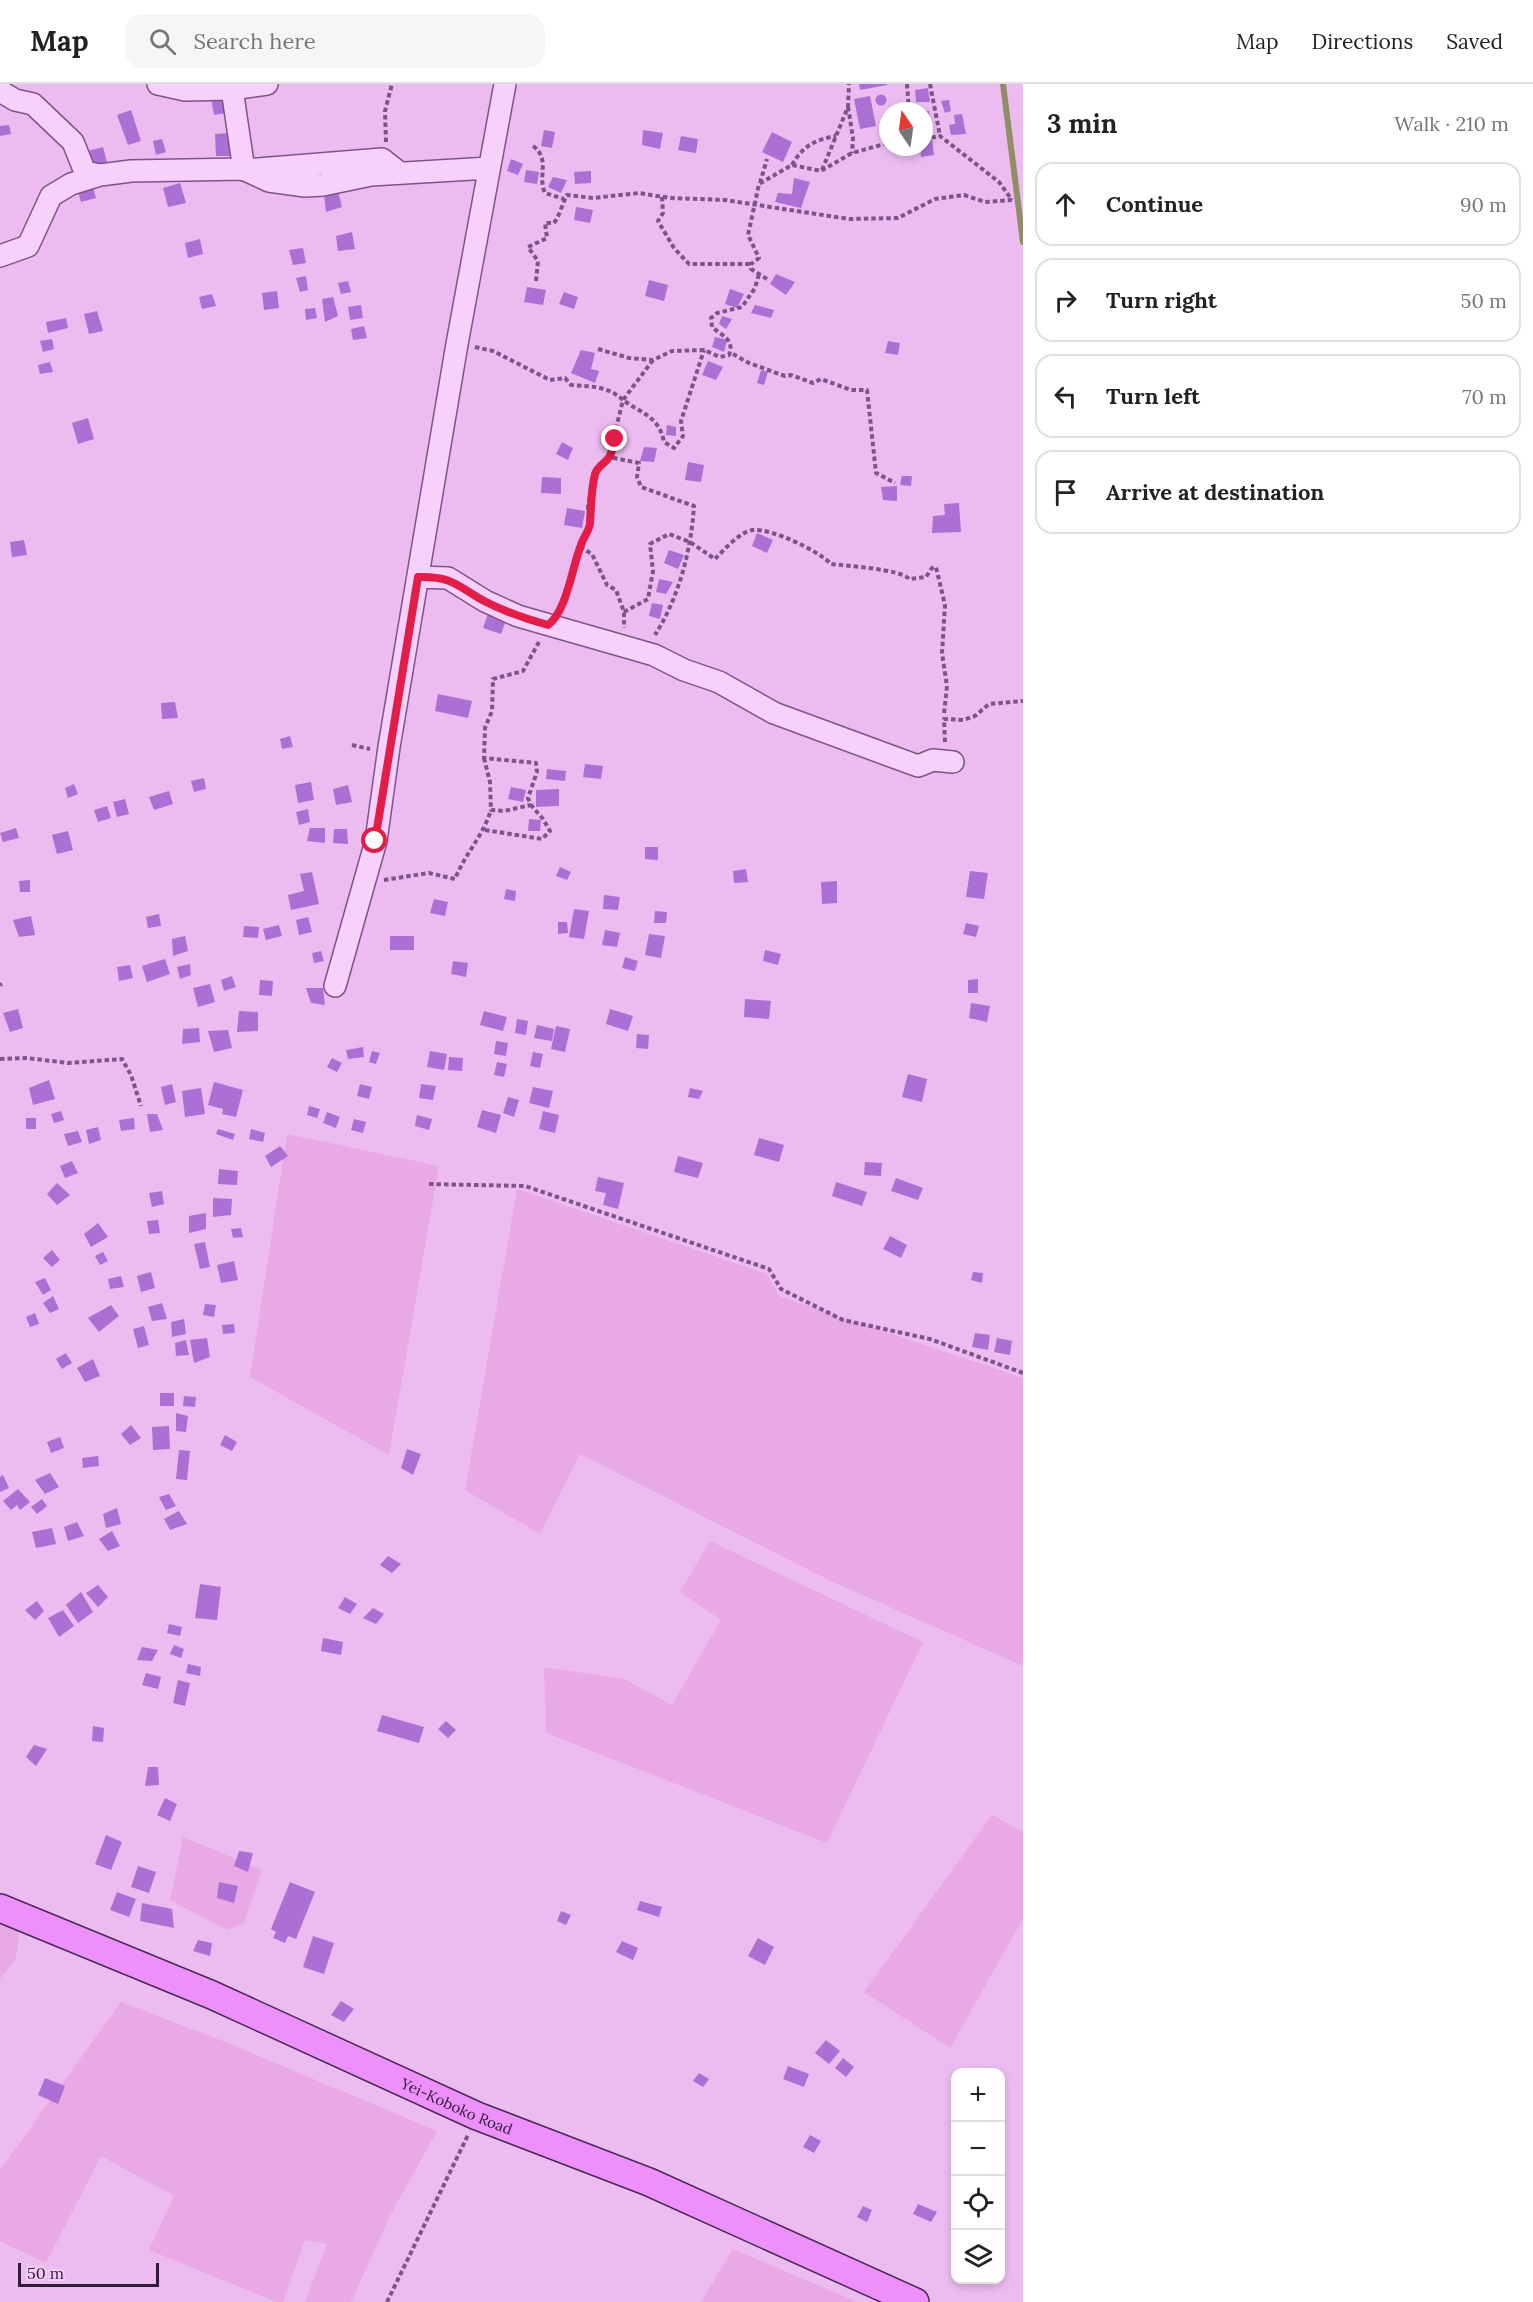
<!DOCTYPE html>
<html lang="en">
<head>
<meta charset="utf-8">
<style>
  :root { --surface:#fff; --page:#f6f6f6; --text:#222; --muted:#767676; --line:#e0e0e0 }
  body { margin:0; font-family:Lora,serif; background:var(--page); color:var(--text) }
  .controls { position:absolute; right:18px; bottom:18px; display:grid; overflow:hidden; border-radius:12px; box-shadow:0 3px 9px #0003 }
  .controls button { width:54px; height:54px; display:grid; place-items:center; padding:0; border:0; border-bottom:2px solid var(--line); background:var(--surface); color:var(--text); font:30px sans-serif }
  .compass { position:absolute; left:879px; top:18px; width:54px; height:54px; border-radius:50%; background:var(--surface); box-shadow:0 3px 9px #0003; rotate:347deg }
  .scale { position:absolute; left:18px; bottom:15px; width:141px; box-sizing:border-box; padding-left:6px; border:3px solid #2f1a38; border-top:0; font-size:16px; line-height:21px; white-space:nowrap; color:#2f1a38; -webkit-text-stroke:4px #f4cdf8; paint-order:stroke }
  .stop { position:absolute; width:18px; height:18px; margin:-14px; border:4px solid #e11d48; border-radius:50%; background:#fff }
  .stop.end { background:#e11d48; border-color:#fff; box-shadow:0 2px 6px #0008 }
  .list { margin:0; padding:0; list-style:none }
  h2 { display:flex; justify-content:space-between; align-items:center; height:78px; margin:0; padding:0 24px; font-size:26px }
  h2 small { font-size:20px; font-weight:400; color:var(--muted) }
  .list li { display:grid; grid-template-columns:39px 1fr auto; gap:18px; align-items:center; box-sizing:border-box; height:84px; margin:0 12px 12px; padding:0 12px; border:2px solid var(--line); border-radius:18px }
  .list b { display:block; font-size:22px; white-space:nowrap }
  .list em { font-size:20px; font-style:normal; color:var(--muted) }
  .icon { flex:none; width:33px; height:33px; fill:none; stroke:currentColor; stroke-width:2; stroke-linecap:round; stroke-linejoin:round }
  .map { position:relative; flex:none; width:1023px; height:2218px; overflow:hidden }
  header { display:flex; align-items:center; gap:36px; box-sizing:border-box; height:84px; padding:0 30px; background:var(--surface); border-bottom:2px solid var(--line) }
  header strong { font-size:28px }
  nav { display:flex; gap:33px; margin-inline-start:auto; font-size:21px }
  .search { width:420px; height:54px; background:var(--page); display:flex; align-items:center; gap:15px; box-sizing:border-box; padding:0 21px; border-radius:18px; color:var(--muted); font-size:22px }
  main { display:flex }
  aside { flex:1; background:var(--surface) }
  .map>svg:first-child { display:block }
</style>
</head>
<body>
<header>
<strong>Map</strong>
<div class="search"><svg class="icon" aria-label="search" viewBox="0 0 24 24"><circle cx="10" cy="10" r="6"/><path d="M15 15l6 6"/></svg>Search here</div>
<nav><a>Map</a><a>Directions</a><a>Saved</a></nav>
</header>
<main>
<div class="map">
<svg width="1023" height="2218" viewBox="0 0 1023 2218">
  <rect width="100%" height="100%" fill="#ecbcf1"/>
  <path fill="#e8a9e5" d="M287,1050L439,1082L389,1371L250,1293Z
    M517,1105L767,1190L779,1212L1023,1294V1582L833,1498L580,1370L540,1450L465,1406Z
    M710,1457L923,1558L827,1759L546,1649L544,1583L624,1595L672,1621L721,1536L680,1508Z
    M992,1731L1023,1748V1835L950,1964L864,1908Z
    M183,1753L262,1786L244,1839L227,1846L170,1816Z
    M0,1836L20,1843L16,1874L0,1895Z
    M121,1918L228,1959L437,2047L391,2130L351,2218H305L327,2160L305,2156L283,2218H277L149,2166L174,2112L101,2072L46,2179L0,2157V2086Z
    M733,2165L858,2218H701Z"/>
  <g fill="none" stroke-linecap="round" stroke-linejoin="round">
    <path stroke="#908e67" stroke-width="6" d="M1003,0L1023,158"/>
  </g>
  <path fill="#ac6fd3" d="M859,0H887V1L860,6Z
    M928,4L930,18H916L915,6Z
    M875.5 16a5.5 5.5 0 1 1 11 0a5.5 5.5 0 1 1-11 0Z
    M228,12L233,28L214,31L211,14Z
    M870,12L876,42L860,45L854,15Z
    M949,16L951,27L945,29L941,17Z
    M131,26L141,57L128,61L117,31Z
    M929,27L931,47L924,48V28Z
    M962,30L966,50L951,51L949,41L955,40L954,31Z
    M9,41L11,50L0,52V42Z
    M544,46L555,48L552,64L541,62Z
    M643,46L663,49L660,65L642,61Z
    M772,48L792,58L783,78L762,68Z
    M229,49L230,72H216L215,50Z
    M681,52L698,55L696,69L678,66Z
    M162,55L166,68L156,71L153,57Z
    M932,56L934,71L921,73L920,63H924V58Z
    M103,63L107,78L92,81L88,67Z
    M511,75L523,80L518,91L507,87Z
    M526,86L539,88L537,100L524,98Z
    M591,87V99L575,100L574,88Z
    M553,93L567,96L561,109L548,103Z
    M794,94L810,98L801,124L775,118L778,109L792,110Z
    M180,99L186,119L168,123L163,104Z
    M92,100L96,114L81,118L77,104Z
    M338,107L342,123L326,128L324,111Z
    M576,123L593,126L590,139L574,136Z
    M352,148L355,165L338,167L336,152Z
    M200,155L203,170L188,174L185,159Z
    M303,164L306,179L293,181L289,166Z
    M776,190L795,198L786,211L770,200Z
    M306,192L308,206L300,208L296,194Z
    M649,196L668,201L664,217L645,212Z
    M348,197L351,208L341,210L338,199Z
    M527,203L546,206L543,221L524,218Z
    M730,205L744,210L737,224L725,220Z
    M277,207L279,224L264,226L262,209Z
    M564,208L578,213L574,225L559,220Z
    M212,210L216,222L202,225L199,213Z
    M333,213L338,232L325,238L322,215Z
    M361,221L363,234L350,236L348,223Z
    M755,221L774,226L771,234L751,229Z
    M315,224L317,234L306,236L305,225Z
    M97,227L103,247L89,250L84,230Z
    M722,232L732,235L726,245L719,240Z
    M66,234L68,244L48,249L46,238Z
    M364,242L367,254L353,256L351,245Z
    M715,253L727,256L724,268L712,263Z
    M52,255L54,265L43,268L40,257Z
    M888,257L900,259L898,271L885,269Z
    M581,266L595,269L591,285L599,287L595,299L571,289Z
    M708,277L723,283L716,296L702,291Z
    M50,278L53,288L40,290L38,281Z
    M761,286L768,288L764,301L757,299Z
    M88,334L94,355L78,360L72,339Z
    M667,341L676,343V352L666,351Z
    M562,358L573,364L568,376L556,370Z
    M644,363L657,364L654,378L640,377Z
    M688,378L704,381L701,398L685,396Z
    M902,392H912L911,402L900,401Z
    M542,393L561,394V410L541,409Z
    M897,402V417L883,416L881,403Z
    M959,419L961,448L932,449L933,432L945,431L944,420Z
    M567,424L585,427L582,444L564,441Z
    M757,449L773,456L767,469L752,462Z
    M24,456L27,471L12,473L10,458Z
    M669,466L684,471L678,485L664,479Z
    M659,495L673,498L666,510L656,508Z
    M652,519L663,521L660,535L649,532Z
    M489,527L507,534L501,550L483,544Z
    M438,610L472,617L468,634L435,627Z
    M175,618L178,634L162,635L161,619Z
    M290,652L293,663L282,665L280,655Z
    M585,680L603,682L601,695L583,693Z
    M547,685L566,687L565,697L546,695Z
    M204,694L206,705L194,708L191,697Z
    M311,698L314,716L298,719L295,701Z
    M74,700L78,710L68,714L65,704Z
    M348,701L352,718L336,721L333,705Z
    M511,703L526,706L523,718L508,715Z
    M559,705V722L536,723V706Z
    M169,707L173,720L154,726L149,713Z
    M125,715L129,730L117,733L113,718Z
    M107,722L111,734L98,738L94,726Z
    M308,725L310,738L299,741L296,728Z
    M529,735L541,736L540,747H528Z
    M16,744L19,754L3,758L0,749Z
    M310,744H325V759L307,757Z
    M334,745H347L348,760L333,759Z
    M68,747L73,766L57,770L52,751Z
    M645,763H658V776L645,775Z
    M560,783L571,788L567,796L556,792Z
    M746,785L748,798L734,799L733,787Z
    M970,787L988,789L984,815L966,813Z
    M312,788L319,820L291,826L288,811L304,807L300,790Z
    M30,796V808H20L19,797Z
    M837,797V819L822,820L821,798Z
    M506,805L516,807L515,817L504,815Z
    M604,811L620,813L618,826L603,825Z
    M434,815L448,818L445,832L430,829Z
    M574,825L589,827L584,855L569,853Z
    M655,827L667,828L666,839H654Z
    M159,830L161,842L148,844L146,833Z
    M31,832L35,851L19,853L13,836Z
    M308,833L312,848L299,851L296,836Z
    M558,838H567L568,849L558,850Z
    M966,839L979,842L976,853L963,850Z
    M279,841L282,852L266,856L263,845Z
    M244,842L259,843L258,854L243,853Z
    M605,846L620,849L617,863L602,861Z
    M649,850L665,852L661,874L645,871Z
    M185,852L188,867L173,872L172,855Z
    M390,852H414V866H390Z
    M765,866L781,870L778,881L763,877Z
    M321,867L324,877L314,879L312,869Z
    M625,873L638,877L635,887L622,884Z
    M165,875L170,890L147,898L142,882Z
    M453,877L468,879L466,893L451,890Z
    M190,880L191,891L180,895L177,883Z
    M130,881L133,894L119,897L117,883Z
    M232,892L236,903L224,907L221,896Z
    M978,895V909H968V896Z
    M260,896L273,897L272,912L259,911Z
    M210,900L215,918L198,923L193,904Z
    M306,904H323L325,921L311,919Z
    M745,915L771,917L769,935L744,933Z
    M971,919L990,922L987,938L969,934Z
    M18,925L23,944L10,948L3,929Z
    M610,925L633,932L628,947L606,940Z
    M239,927L258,928V947L237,948Z
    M484,927L507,933L503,947L480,941Z
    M517,935L528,937L526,951L515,949Z
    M537,941L554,945L552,957L534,954Z
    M556,942L570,945L565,968L551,965Z
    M199,944L200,958L182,960L183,945Z
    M228,946L232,964L214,968L208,947Z
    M637,950L649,951L648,965L636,964Z
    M496,957L508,959L506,972L494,970Z
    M363,963L364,973L348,975L346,966Z
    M372,967L380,969L376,980L369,978Z
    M430,967L447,970L444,986L427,983Z
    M533,968L543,970L540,984L530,982Z
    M449,973L463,974L462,987L448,986Z
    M332,974L342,979L337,988L327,983Z
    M497,978L507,980L504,993L494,991Z
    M908,990L927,995L922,1018L902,1013Z
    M49,996L55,1015L33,1021L29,1004Z
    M214,998L243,1006L236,1033L222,1030L223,1025L208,1021Z
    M172,1000L176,1018L165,1021L161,1003Z
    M360,1000L372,1003L369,1015L357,1012Z
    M421,1000L436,1002L433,1016L419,1014Z
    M533,1003L553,1007L549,1024L529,1019Z
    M201,1004L205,1030L185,1033L182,1007Z
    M690,1004L703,1007L699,1015L688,1013Z
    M508,1013L519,1016L514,1033L503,1029Z
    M309,1022L320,1025L317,1034L307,1031Z
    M482,1026L501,1031L496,1049L477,1043Z
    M61,1027L64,1036L54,1039L51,1030Z
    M543,1027L559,1031L555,1049L539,1045Z
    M327,1028L340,1033L336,1044L323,1039Z
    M147,1030H157L163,1046L150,1048Z
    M417,1031L432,1035L429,1046L415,1042Z
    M26,1034H36V1045H26Z
    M134,1034L135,1045L121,1047L119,1036Z
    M354,1035L366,1038L363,1049L351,1046Z
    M98,1043L101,1056L89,1060L86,1046Z
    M218,1045L235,1050L233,1056L216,1050Z
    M251,1045L265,1049L263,1058L249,1055Z
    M78,1047L82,1058L68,1062L64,1050Z
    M759,1054L784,1061L779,1078L754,1071Z
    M280,1062L288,1072L271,1083L265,1072Z
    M678,1072L703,1079L698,1094L674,1088Z
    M72,1077L78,1089L65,1094L60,1082Z
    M865,1078L882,1079L881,1092L864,1091Z
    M219,1085L238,1087L237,1101L218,1100Z
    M598,1093L624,1099L618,1125L603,1121L606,1109L595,1107Z
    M896,1094L923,1104L918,1116L891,1107Z
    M836,1098L867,1108L862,1122L832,1112Z
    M57,1099L70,1111L57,1121L47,1110Z
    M162,1107L164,1120L152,1123L149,1109Z
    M213,1114L232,1115L231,1131L213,1133Z
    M206,1129V1145L189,1149V1132Z
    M158,1136L160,1149L149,1150L147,1137Z
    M98,1139L108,1153L91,1163L84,1150Z
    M241,1144L243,1153L233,1154L231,1145Z
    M890,1152L907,1161L901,1174L883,1165Z
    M205,1158L210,1183L200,1185L194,1160Z
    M52,1166L60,1176L52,1183L43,1174Z
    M103,1168L108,1177L100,1181L95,1172Z
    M234,1177L238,1196L221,1199L217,1181Z
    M151,1188L155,1204L141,1208L137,1192Z
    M973,1188L983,1189L982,1199L971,1196Z
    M121,1192L124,1203L110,1205L108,1195Z
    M45,1194L51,1206L43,1211L35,1198Z
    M53,1212L59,1225L50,1229L43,1219Z
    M162,1219L167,1235L152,1237L148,1223Z
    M205,1220L216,1221L214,1233L203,1231Z
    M111,1221L119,1232L99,1248L88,1234Z
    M35,1229L39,1240L30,1243L26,1233Z
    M184,1235L186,1250L172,1253L171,1238Z
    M234,1240L235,1249L223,1250L222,1241Z
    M144,1242L149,1261L138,1264L133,1245Z
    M975,1249L990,1251L988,1266L972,1263Z
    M207,1254L210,1273L194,1279L190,1256Z
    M997,1254L1012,1257L1010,1271L994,1268Z
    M186,1256L189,1271L176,1272L175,1259Z
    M66,1269L72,1279L62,1285L56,1275Z
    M93,1275L100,1292L85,1298L77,1284Z
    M160,1309H174V1322H160Z
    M184,1312L196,1313L195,1323L183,1322Z
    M176,1329L188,1332L186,1348L176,1347Z
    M131,1341L141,1354L130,1361L121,1350Z
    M169,1342L170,1365L153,1366L152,1343Z
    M225,1351L237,1358L232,1367L220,1361Z
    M60,1353L64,1364L51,1369L47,1358Z
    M407,1365L421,1370L413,1391L401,1384Z
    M179,1366L190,1367L187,1396L176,1395Z
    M98,1372L99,1382L83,1384L82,1374Z
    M50,1389L59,1403L45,1410L35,1396Z
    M3,1391L9,1404L0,1408V1393Z
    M18,1405L30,1418L20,1426L17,1421L11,1426L3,1417Z
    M169,1410L176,1422L166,1426L159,1413Z
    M42,1415L47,1422L37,1430L31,1423Z
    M117,1424L121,1440L106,1444L103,1430Z
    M179,1427L187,1440L170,1446L164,1435Z
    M77,1438L84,1452L68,1457L64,1443Z
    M52,1444L56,1460L36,1464L32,1448Z
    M112,1447L120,1462L108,1467L99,1455Z
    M388,1472L401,1480L392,1489L380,1481Z
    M200,1500L221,1503L217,1536L195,1534Z
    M98,1501L108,1513L98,1523L86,1509Z
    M81,1508L93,1528L78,1539L66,1521Z
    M345,1513L357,1520L350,1530L338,1524Z
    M37,1517L44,1527L35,1536L25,1526Z
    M373,1524L384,1530L376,1540L363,1534Z
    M63,1526L74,1542L59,1553L48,1534Z
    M169,1540L182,1543L180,1552L167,1549Z
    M323,1554L343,1558L341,1571L321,1567Z
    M174,1561L184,1565L181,1574L170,1570Z
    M142,1563L158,1566L152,1577L137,1576Z
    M188,1580L201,1583L200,1592L186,1589Z
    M146,1589L161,1593L158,1605L142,1601Z
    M178,1596L190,1599L185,1622L173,1619Z
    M382,1631L424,1643L419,1659L377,1647Z
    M446,1637L456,1646L448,1654L438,1645Z
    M93,1642L104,1644L103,1658L92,1657Z
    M34,1661L47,1665L36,1682L26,1673Z
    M148,1683H158L159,1701L145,1702Z
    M165,1714L177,1720L170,1737L157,1731Z
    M106,1751L122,1758L111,1786L95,1780Z
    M239,1767L253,1769L248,1788L234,1782Z
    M138,1782L156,1788L149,1809L131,1803Z
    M219,1798L238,1802L234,1819L217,1814Z
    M290,1798L315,1808L296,1855L288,1852L285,1859L273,1854L276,1848L271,1845Z
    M117,1808L136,1815L129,1833L110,1826Z
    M640,1817L662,1823L659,1833L637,1826Z
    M142,1819L172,1825L174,1844L140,1837Z
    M561,1827L571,1831L566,1841L557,1837Z
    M313,1852L334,1859L324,1890L303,1883Z
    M758,1854L774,1863L765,1881L748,1872Z
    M198,1856L212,1859L210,1872L193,1867Z
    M622,1857L638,1864L633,1876L616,1868Z
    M341,1917L354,1925L344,1938L331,1931Z
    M826,1956L840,1967L829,1980L815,1969Z
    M843,1974L854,1983L846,1993L835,1984Z
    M788,1982L809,1990L804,2003L783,1995Z
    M699,1989L709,1995L703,2003L693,1997Z
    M45,1994L65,2002L58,2020L38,2011Z
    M810,2051L821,2057L814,2069L803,2063Z
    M918,2120L937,2128L931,2138L913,2130Z
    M863,2122L872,2126L867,2138L857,2133Z"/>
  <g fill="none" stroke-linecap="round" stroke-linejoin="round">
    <defs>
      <path id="minor" d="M158,0L185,6L232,5L244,86L382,75L400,89
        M232,5L267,0
        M0,7L15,16L33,20L73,58L85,88L100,91
        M0,172L28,162L51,112L71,100L100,91L131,87L243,85L269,97L305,102L323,101L371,91L489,84
        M418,493L448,494L485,517L518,532L654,571L684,586L719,598L774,629L918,682L933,676L953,678
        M335,902L376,757L389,663L457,260L505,0"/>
      <g id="major">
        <path id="s1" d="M0,1824L212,1911L477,2032L649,2098L915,2218"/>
      </g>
    </defs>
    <use href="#minor" stroke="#7c548a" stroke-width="24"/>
    <use href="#major" stroke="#482957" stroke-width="30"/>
    <path stroke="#7c548a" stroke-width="4" stroke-dasharray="4.5 3" stroke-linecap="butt" d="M907,0L909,27
      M930,0L940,52
      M848,23L853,54L852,69
      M924,55L940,52L999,98L1012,116
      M386,58L385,27L392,0
      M533,62C551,75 537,92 545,109L564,115
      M792,81C803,62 814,56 836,52
      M822,86L848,23L849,0
      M760,99L767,75
      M662,113L663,129L658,137L674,164L689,180H751
      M767,195L751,185V180L759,174L748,151L759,100L792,81L821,87L852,69L888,59
      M536,197L538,177L528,163L547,154L545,139H554C560,131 562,120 567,111L593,114L639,109L670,114L725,116L849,135L898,134L935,115L964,111L985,118L1012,116
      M475,263L493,267L550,296L565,294L571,301C592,303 606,301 623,316L609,373L639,379L637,393L641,403L694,422C691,467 679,513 655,551
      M598,265L629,274L653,276L672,267L704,266L720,273L729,271C735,255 722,252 712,243L711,234L717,229L742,223L755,204L759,190
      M733,270L749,279L785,292L791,291L813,299L821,295L851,306H867L876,389L895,399
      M653,276L623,316C642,330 659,332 664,358L674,364L683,352L681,337L704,266
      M580,463L592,470L607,501L616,506L624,528V544
      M559,525L590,442L588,422L595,388L609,373
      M624,528L648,515L653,487L650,460L669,450L690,458L715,475C724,466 739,448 753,446C771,444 819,467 831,480C846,482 901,485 909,495L926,493L932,484L936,483L945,521L942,569L947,602L944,630
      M945,658L944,635L963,636L975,632L989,620L1023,617
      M352,661L370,665
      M484,674L490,698L491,726L504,727L531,721L528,714L537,688L536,679L484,674L485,644L492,627L493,595L523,587L540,556
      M485,746L542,755L550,747L543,735L531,721
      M384,796L429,789L455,795C465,770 483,752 491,726
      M0,901L2,900
      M0,975L27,974L68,979L122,975L131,991L141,1022
      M429,1100L525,1102L769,1185L781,1205L843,1236L930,1255L1023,1289
      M387,2218L468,2051"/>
    <use href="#minor" stroke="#f7d0fc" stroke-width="21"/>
    <use href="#major" stroke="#ed90f9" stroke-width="27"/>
  </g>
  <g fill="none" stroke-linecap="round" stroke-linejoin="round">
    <path stroke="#e11d48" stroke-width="8" d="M375,757L418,493C454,492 458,503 486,518C506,528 526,535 548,541C567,527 572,483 581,461C583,454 589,447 590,440C591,423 591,406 595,390C598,381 606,379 610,372C612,368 613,360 615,355"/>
  </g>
  <g text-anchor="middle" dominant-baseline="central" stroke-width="5" stroke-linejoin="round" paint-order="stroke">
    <g font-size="15" fill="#2f1a38" stroke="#f4cdf8">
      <text stroke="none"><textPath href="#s1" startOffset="498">Yei-Koboko Road</textPath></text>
    </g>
  </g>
</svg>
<div class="controls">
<button>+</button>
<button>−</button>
<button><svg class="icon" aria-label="locate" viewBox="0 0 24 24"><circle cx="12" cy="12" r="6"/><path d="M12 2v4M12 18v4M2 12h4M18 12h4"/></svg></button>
<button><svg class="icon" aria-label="layers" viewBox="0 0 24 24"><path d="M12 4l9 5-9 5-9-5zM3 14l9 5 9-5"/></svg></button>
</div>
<svg class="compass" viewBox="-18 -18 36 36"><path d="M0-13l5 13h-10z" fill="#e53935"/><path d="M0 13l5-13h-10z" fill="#767676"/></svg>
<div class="scale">50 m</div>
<div class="stop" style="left:375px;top:757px"></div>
<div class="stop end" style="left:615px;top:355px"></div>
</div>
<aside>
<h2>3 min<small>Walk · 210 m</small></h2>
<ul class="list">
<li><svg class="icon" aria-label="ahead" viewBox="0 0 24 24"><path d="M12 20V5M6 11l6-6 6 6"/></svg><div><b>Continue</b></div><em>90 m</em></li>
<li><svg class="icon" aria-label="right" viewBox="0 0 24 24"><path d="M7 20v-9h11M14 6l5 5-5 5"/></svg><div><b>Turn right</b></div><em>50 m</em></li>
<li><svg class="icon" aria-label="left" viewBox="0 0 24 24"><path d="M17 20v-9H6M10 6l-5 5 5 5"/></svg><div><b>Turn left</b></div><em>70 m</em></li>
<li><svg class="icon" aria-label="arrive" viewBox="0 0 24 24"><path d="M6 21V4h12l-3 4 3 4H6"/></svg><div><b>Arrive at destination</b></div></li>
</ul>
</aside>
</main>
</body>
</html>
